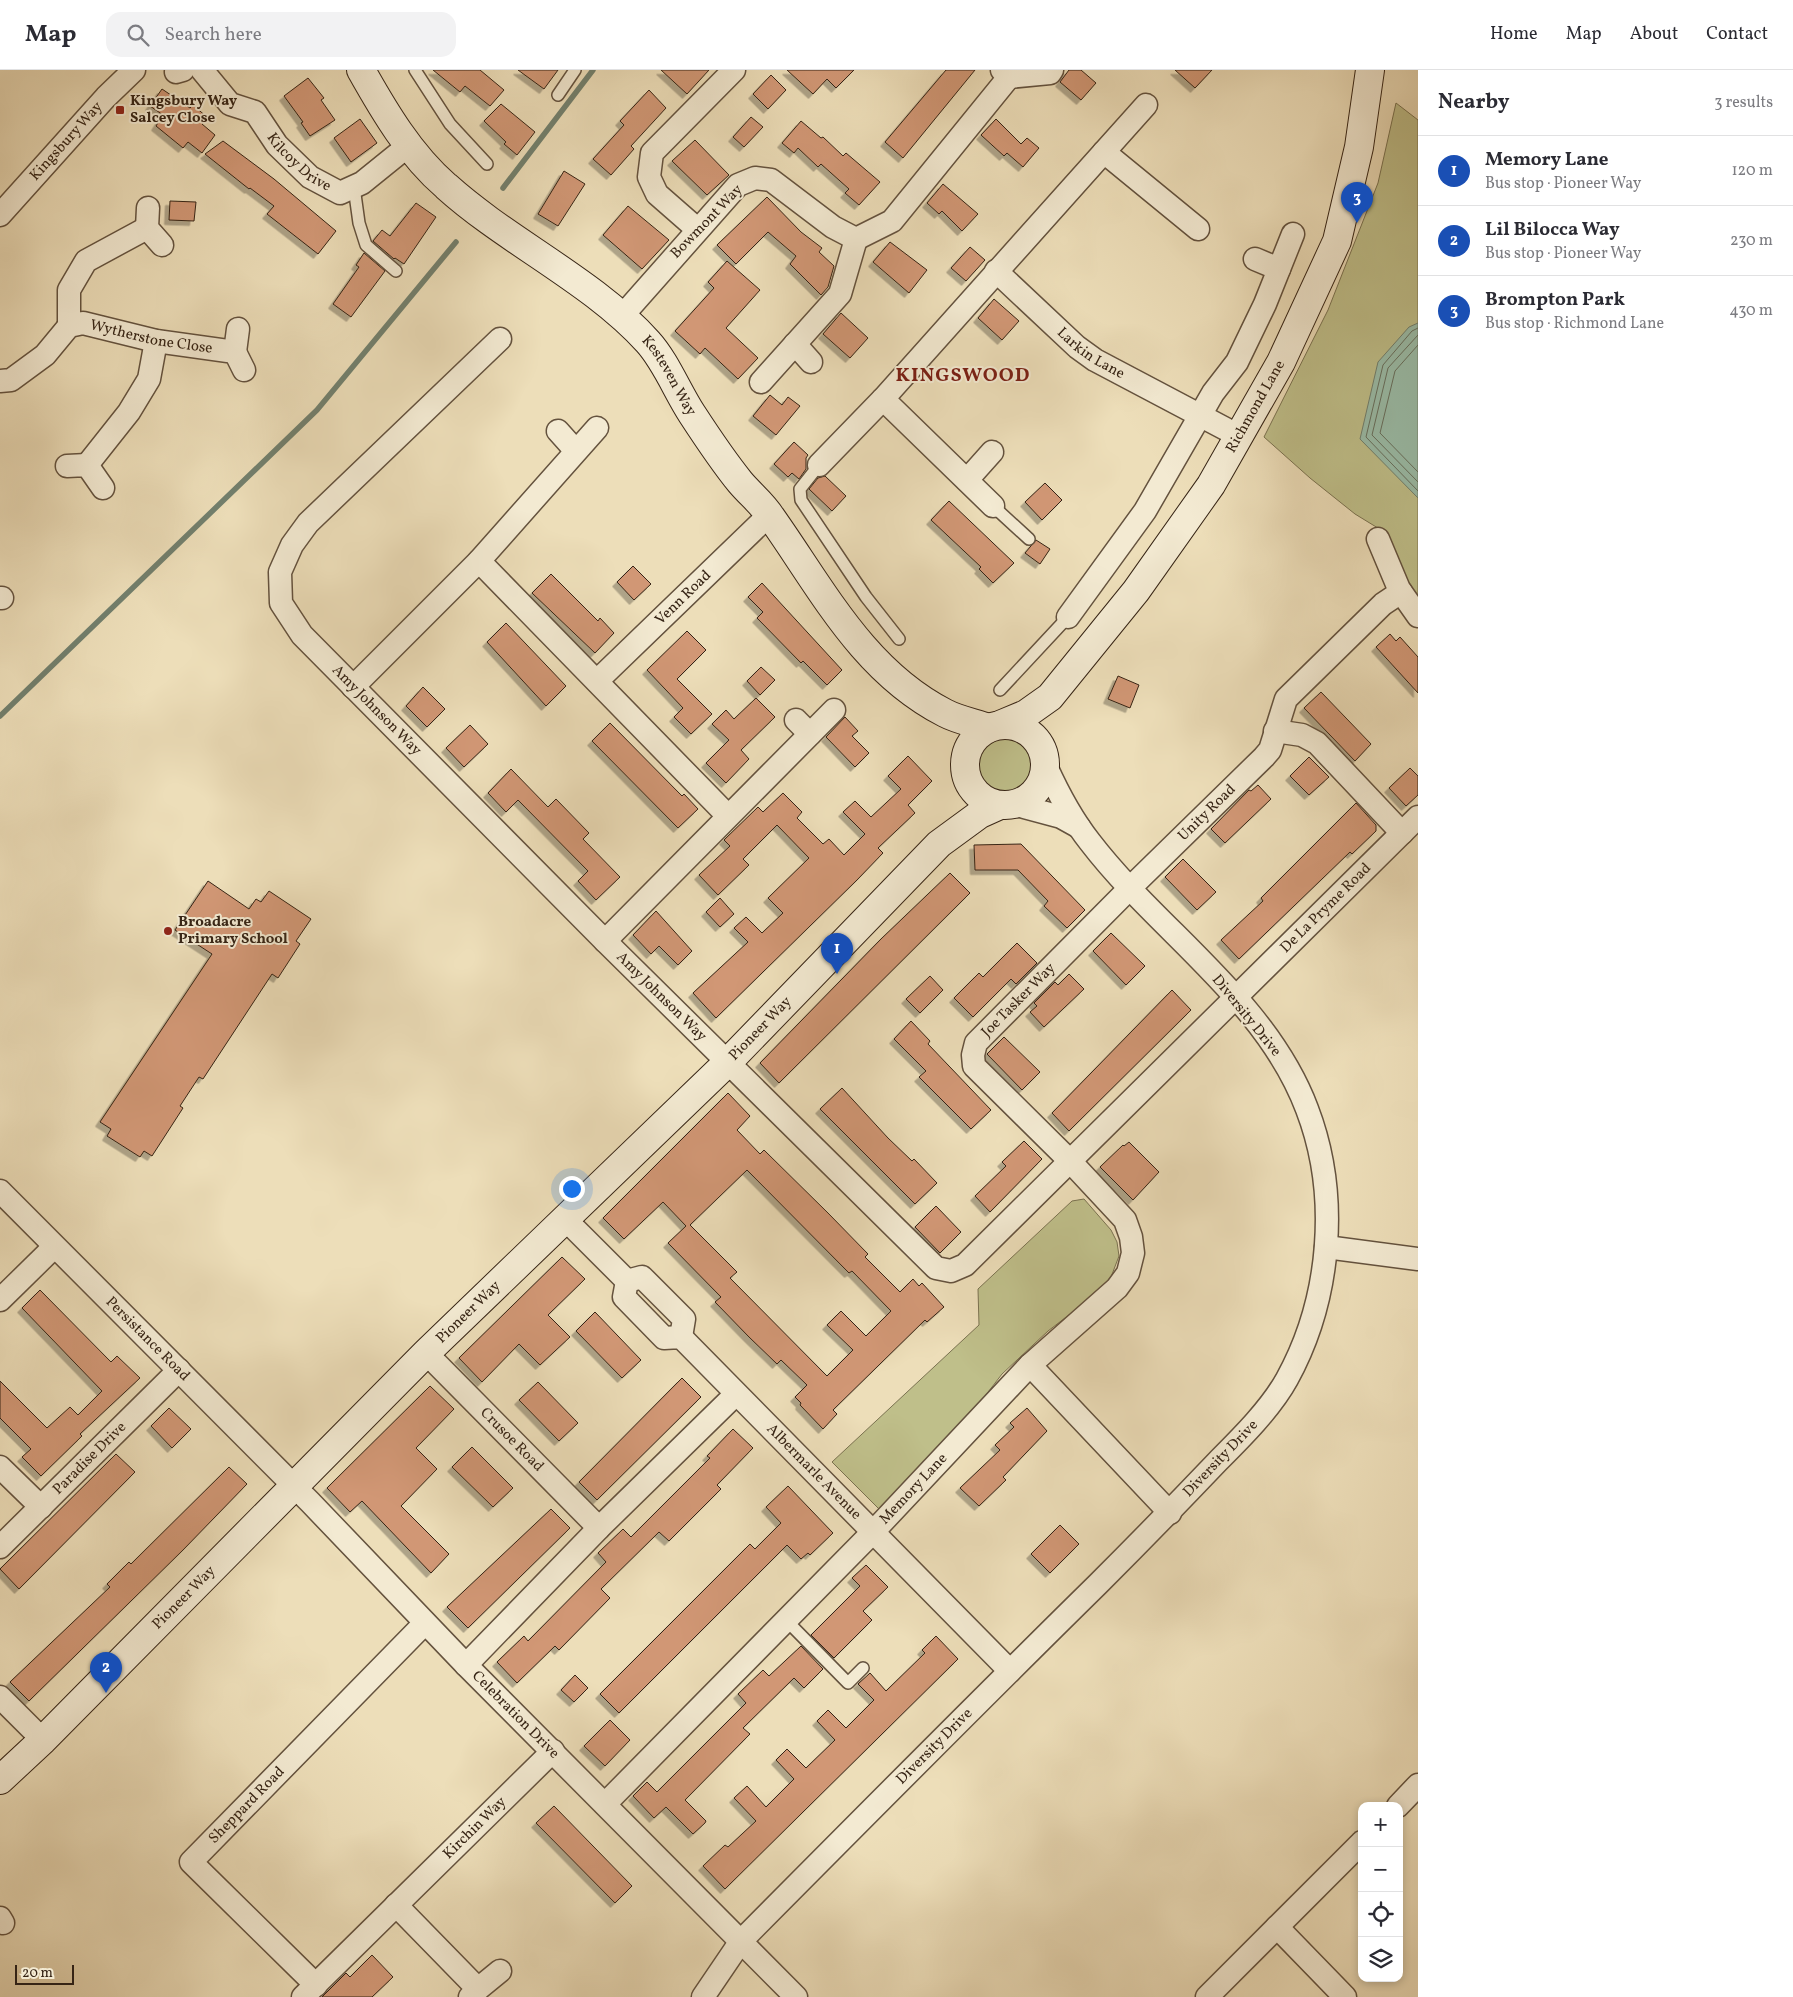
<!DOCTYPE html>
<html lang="en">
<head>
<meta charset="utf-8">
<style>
  :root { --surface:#fff; --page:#f2f2f3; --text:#2b2b33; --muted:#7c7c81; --line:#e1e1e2; --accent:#d93025 }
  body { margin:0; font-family:Vollkorn,serif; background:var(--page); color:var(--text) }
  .controls { position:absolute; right:15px; bottom:15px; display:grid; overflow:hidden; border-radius:10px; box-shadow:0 2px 8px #0003 }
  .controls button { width:45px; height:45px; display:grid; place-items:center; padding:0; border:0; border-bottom:1px solid var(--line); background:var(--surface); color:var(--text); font:25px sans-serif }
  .scale { position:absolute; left:15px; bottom:12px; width:59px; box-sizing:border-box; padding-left:5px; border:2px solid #362415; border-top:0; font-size:14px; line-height:18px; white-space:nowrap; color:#362415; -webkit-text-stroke:4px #f3ead2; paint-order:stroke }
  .you { position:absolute; left:571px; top:1118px; width:18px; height:18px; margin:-12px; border:4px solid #fff; border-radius:50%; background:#1a73e8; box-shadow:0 0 0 8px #1a73e833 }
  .badge { display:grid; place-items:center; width:32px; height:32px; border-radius:50%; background:var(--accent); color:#fff; font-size:16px; font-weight:700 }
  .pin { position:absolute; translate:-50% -41px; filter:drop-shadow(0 1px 2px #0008) }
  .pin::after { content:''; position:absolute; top:26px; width:18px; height:15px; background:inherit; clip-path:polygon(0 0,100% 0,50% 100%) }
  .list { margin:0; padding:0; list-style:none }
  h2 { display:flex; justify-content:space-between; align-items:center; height:65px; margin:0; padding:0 20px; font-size:21px }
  h2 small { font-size:16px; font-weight:400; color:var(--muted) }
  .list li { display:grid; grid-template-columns:32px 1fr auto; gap:15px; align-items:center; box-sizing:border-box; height:70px; padding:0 20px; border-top:1px solid var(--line) }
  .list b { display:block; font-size:19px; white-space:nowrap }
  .list p { margin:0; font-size:16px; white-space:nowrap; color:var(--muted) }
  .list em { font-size:16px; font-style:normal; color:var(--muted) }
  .icon { flex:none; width:28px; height:28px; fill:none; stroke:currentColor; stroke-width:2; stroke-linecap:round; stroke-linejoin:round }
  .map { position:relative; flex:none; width:1418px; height:1927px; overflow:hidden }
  header { display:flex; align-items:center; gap:30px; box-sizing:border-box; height:70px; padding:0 25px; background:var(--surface); border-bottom:1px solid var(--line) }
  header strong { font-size:24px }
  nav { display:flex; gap:28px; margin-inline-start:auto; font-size:18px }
  .search { width:350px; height:45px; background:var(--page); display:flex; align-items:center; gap:12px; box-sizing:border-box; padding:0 18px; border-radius:15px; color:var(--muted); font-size:19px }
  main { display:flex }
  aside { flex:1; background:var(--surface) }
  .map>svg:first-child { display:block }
</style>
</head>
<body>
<header>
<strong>Map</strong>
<div class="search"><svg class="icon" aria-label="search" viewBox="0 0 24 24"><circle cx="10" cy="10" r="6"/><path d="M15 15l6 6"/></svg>Search here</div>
<nav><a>Home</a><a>Map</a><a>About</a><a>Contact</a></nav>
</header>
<main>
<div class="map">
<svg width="1418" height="1927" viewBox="0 0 1418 1927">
  <defs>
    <filter id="shadow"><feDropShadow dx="-4.5" dy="4.5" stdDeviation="0" flood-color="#0004"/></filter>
  </defs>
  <rect width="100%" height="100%" fill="#eddeb9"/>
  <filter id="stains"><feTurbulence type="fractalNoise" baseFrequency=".004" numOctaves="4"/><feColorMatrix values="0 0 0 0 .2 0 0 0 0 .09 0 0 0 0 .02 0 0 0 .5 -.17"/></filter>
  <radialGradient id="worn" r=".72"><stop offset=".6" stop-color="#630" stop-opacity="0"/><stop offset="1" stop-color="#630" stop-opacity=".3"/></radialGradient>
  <path fill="#bfbf8a" stroke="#7a7250" d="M1396,33L1418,50V546L1386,463L1355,444L1310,408L1264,367L1328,240L1378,113Z
    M973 693a30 30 0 1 1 60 0a30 30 0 1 1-60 0Z
    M1084,1129L1111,1160L1117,1172L1119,1186L1108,1215L1048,1261L1002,1304L965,1352L881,1441L832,1392L979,1255L978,1219L1072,1131Z"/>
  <path fill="#9abda9" stroke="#72806e" d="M1418,253V428L1360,369L1378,292L1409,257Z"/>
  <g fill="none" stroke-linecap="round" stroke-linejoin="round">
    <path stroke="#68705f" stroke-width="1" d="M1418,258L1412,261L1383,295L1366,367L1418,421
      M1418,265L1388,298L1372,365L1418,412
      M1418,275L1395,301L1380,363L1418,402"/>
    <path stroke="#72806e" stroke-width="5.5" d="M503,118L593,0
      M0,646L317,340L456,172"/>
  </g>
  <path fill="#d19774" stroke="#362415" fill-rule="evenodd" filter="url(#shadow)" d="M433,0H480L504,20L490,36L465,16L460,22Z
    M518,0H558L544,19Z
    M661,0H709L687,24Z
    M787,0H854L836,18L827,9L813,24Z
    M946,0H975L903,88L885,72Z
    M1069,0H1081L1096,13L1081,30L1060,12Z
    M1175,0H1212L1195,18Z
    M771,5L786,20L768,39L753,24Z
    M308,8L324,28L321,30L335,50L310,66L301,53L303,52L284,26Z
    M162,19L190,38L193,35L208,48L202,54L215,65L202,83L188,72L183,78L156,56L163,45L150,36Z
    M649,20L666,38L631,76L634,79L611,105L593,89L624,55L620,51Z
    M501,34L535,62L517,85L504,74L506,72L484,51Z
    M751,47L763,57L744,77L733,67Z
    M360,49L377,73L351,92L334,68Z
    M996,49L1021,74L1027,68L1039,78L1023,97L1007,83L1004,86L981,65Z
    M801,51L821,68L823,67L843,86L846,83L880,112L859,135L845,123L849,119L821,94L818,97L798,78L794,83L782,73Z
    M695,70L729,105L707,125L672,91Z
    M223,71L274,109L336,161L318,184L267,144L274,136L250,118L249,119L205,84Z
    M564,101L585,114L558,156L538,144Z
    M943,114L978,144L962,161L942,141L939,144L927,133Z
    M767,127L801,162L822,178L819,182L834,196L828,217L821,225L790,194L796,186L768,162L736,194L717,175Z
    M170,131L196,132L194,151L169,150Z
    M416,133L436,147L404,194L395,188L394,189L373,171L382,160L390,166Z
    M628,136L669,170L642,199L603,165Z
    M890,172L927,200L909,223L873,192Z
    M970,177L985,190L966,211L951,198Z
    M364,183L385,201L351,247L333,234L359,197L356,195Z
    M727,191L760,220L726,258L758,288L738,309L705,278L700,284L675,261L714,218L708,212Z
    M994,229L1019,251L1002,270L978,248Z
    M841,243L868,268L850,288L823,264Z
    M770,325L782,335L788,327L800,336L776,365L753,346Z
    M794,372L808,385L806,388V399L799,409L792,403L788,407L774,394Z
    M825,406L846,426L832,441L809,419L818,408Z
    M1045,413L1062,430L1042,450L1025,432Z
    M949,431L1014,493L993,513L979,499L981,497L931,450Z
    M1036,470L1050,479L1040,494L1025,483Z
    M633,496L651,514L634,530L617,512Z
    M551,504L598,551L600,548L614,563L595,583L532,523Z
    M762,513L842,600L827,615L803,591L801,593L757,548L763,542L748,527Z
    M506,553L566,616L546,636L487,572Z
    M687,561L706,580L677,609L712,644L691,664L674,647L683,638L647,600Z
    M1390,564L1396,571L1400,567L1418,587V623L1376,577Z
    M761,597L775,610L760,625L747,611Z
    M1118,606L1139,615L1130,638L1108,629Z
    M423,617L445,639L427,657L406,636Z
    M1321,622L1371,674L1355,691L1304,638Z
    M756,628L775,647L741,680L749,689L726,713L706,693L729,670L712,654L726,640L734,649Z
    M845,647L858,661L852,666L869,683L855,697L826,667Z
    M610,653L682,726L684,724L698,739L678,758L592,671Z
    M470,655L488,674L464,697L446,678Z
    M908,686L932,711L908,735L915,743L878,778L883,783L857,810L716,948L693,923L748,872L734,858L746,847L762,863L783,843L768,828L809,788L777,755L743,789L749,795L718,825L699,805L730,776L724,770L758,737L763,742L783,723L802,742L797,748L823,774L829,769L844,785L865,764L843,742L855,731L871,747L901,719L888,706Z
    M1309,687L1329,707L1309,725L1290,706Z
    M1410,698L1418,706V725L1406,736L1389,718Z
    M511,699L548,737L556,729L589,763L583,769L620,807L596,830L578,811L588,801L518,730L506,742L488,723Z
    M1258,715L1271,729L1225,773L1211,759L1249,720L1251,721Z
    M1356,733L1376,755V761L1352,784L1350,782L1239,889L1221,870L1263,831L1261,828Z
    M1021,774L1085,840L1067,858L1044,836L1048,831L1018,800H975L974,775Z
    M1183,789L1216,822L1197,840L1165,807Z
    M950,803L970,823L779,1013L760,993L881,869Z
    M208,811L249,839L256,829L261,832L269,821L311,849L296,871L300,874L278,908L272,904L203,1009L199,1007L180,1036L183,1038L152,1086L144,1081L140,1087L107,1066L111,1059L100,1052L212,884L175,860Z
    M720,828L734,844L720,857L706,842Z
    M656,841L692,881L678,895L659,876L651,884L633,865Z
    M1111,863L1145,896L1126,915L1093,881Z
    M1017,873L1037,893L1016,914L1011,909L973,947L954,928L979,903L983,907Z
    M1069,904L1084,919L1044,957L1030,942L1037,936L1034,933L1055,912L1058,915Z
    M930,906L943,920L920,943L906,929Z
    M1172,920L1191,940L1069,1061L1052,1043Z
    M911,951L930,971L928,974L991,1040L971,1059L919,1007L926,1001L894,969Z
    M1004,967L1040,1002L1022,1020L987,984Z
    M842,1018L888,1068L912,1091L914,1089L937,1113L915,1134L820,1039Z
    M728,1023L750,1046L737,1060L760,1084L764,1080L828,1143L868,1184L865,1187L900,1222L913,1209L919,1216L922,1213L944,1237L927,1252L925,1250L833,1340L837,1344L823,1359L800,1335L801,1333L795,1327L807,1315L781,1290L777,1294L749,1267L715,1232L721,1227L668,1173L686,1156L663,1132L624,1169L603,1148ZM747,1100L849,1203L852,1201L891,1241L866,1266L841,1241L827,1255L853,1280L827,1306L730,1208L737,1202L690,1155Z
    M1024,1071L1042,1089L990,1142L975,1126L1006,1096L1002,1092Z
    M1129,1072L1159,1102L1133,1130L1100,1097L1123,1075L1124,1076Z
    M936,1136L961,1162L940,1183L915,1157Z
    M562,1187L585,1209L548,1245L570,1267L540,1295L519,1274L482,1312L459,1288Z
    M40,1220L111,1292L117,1286L140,1308L80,1364L82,1366L41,1406L22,1387L31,1379L0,1348V1311L47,1358L70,1337L78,1345L102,1321L22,1238Z
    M595,1242L641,1290L622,1308L576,1261Z
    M682,1308L701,1327L597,1430L579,1412Z
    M538,1312L578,1353L559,1371L519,1330Z
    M430,1316L454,1339L416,1378L437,1399L401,1436L449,1484L431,1503L362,1431L350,1442L327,1418Z
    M169,1338L191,1359L172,1378L151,1356Z
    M1027,1338L1047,1361L1003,1407L1006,1410L979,1436L960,1418L1000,1380L995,1375L1014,1357L1010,1353Z
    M733,1359L753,1378L717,1415L721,1419L669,1471L659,1462L601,1519L610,1528L559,1580L555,1576L517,1613L497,1592L524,1566L528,1571L606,1492L598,1483L623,1459L631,1467L710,1388L707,1386Z
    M472,1377L513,1418L493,1437L452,1397Z
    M116,1384L135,1402L19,1519L0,1499Z
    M229,1397L247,1414L183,1480L29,1631L10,1612L110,1517L107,1514L129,1492L131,1494Z
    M788,1416L833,1463L810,1485L808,1483L801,1489L787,1475L619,1643L600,1624L750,1474L755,1479L781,1453L766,1437Z
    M551,1439L570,1458L468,1558L447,1537Z
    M1060,1455L1079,1474L1050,1503L1031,1484Z
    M866,1495L888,1517L863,1541L872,1550L834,1588L811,1565L860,1516L852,1508Z
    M936,1566L958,1589L725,1819L703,1796L725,1775L728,1777L756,1751L734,1728L747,1716L766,1737L794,1709L776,1690L787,1679L806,1698L835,1670L817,1651L828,1640L846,1658L874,1630L858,1614L870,1603L886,1621L925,1583L922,1580Z
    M801,1576L823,1599L804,1618L794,1608L743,1658L750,1664L685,1730L706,1751L705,1753L693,1764L666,1737L654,1748L633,1726L647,1712L657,1722L746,1633L738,1624L763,1600L769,1606Z
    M575,1605L588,1618L574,1632L561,1620Z
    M610,1650L630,1670L605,1696L584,1676Z
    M554,1736L632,1816L615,1833L536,1753Z
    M372,1885L393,1907L372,1927H322L346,1903L350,1907Z"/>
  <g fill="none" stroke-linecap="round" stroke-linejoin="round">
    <defs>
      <path id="lane" d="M415,0L450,54L487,94
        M558,25L575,0
        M354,117L359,153L366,175L396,201
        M819,395L800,419L801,430L866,527L899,569
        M993,436L1029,469
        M1000,620L1068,547
        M785,1549L848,1613L863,1598"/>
      <g id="street">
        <path id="s1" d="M202,0L230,34L255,42L277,75L310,107L340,123L362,113L409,75"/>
        <path d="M1002,0L1009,7L1050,3L1052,0"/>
        <path d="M176,2L183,0"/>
        <path d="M1104,82L1198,159"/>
        <path d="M148,138L147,158L162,175"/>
        <path id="s2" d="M0,145L106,27L134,0"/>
        <path d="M697,159L657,124L649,107L652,83L734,0"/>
        <path d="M1255,189L1279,199"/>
        <path id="s3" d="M996,201L1077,277L1095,290L1239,366"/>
        <path d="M623,245L738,115L755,108L771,110L833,157L856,169L892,151L1009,7"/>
        <path d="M69,256V220L86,191L147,158"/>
        <path id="s4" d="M500,269L308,453L292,475L280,502L281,533L302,565L605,871L936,1198L951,1201L965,1195L1418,747"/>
        <path d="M795,274L811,292"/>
        <path d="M235,282L238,259"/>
        <path id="s5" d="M0,311L11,310L45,285L69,256L83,253L156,271L235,282L244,300"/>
        <path d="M761,312L840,224L856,169"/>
        <path d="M883,329L993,436"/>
        <path d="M558,361L575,380"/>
        <path d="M87,395L129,342L149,309L156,271"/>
        <path d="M819,395L883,329L1146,35"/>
        <path d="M67,396L87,395L103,418"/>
        <path d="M967,410L992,382"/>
        <path d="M1378,469L1399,519L1418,546"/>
        <path d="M479,491L728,746"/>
        <path d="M0,528H2"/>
        <path d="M1068,547L1145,441L1213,323L1237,292L1265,234L1293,164"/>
        <path id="s6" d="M597,611L770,444"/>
        <path d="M353,617L479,491L597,358"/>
        <path d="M796,650L810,664"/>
        <path d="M1275,661L1302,665L1317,673L1402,763"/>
        <path d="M1013,734L1061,747L1079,757"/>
        <path d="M605,871L834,640"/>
        <path id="s7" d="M0,1121L310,1432L466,1595L796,1927"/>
        <path d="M564,1148L627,1211"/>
        <path d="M1326,1177L1418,1189"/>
        <path id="s8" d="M627,1211L624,1227L664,1268L681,1267L1010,1601"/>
        <path d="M627,1211L642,1207L684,1249L681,1267"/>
        <path d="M0,1230L54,1177"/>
        <path id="s9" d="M426,1283L599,1458"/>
        <path d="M1030,1295L1170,1443"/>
        <path d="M0,1397L41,1437"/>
        <path id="s10" d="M0,1477L179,1300"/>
        <path d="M466,1595L599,1458L736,1324"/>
        <path d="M0,1627L43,1670"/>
        <path id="s11" d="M605,1734L873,1462L1030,1295L1117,1218L1128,1203L1133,1183L1131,1167L1125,1150L1070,1091L974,996L973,985L976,973L1130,818L1264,687L1270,680L1286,629L1383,534L1401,522"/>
        <path d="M1398,1736L1418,1715"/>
        <path d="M396,1835L478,1919L470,1927"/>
        <path d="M0,1848L3,1853"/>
        <path d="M1277,1857L1345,1927"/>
        <path id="s12" d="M316,1915L191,1792L425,1553"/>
        <path d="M478,1919L500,1901"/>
        <path id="s13" d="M303,1927L553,1681"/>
        <path id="s14" d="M703,1927L741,1871C859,1752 978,1632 1098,1514C1139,1473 1179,1432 1219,1390C1242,1367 1271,1338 1287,1309C1331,1229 1340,1125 1307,1039C1266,930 1159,862 1090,772C1071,748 1057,721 1045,694"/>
        <path d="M1207,1927L1362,1772"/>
      </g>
      <g id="secondary">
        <path id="s15" d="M361,0C384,41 410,85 446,116C508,172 593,211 648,272C666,292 677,321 692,344C707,367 723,391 740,412C750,424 763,434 771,447C822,519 863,601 945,643C958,650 975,653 989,658"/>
        <path id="s16" d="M1002,654L1026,644L1050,627L1136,521L1211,415L1281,292L1337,171L1359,77L1370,0"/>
        <circle cx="1005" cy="695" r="40"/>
        <path id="s17" d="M0,1710L43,1670L426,1283L728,992L939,774L980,744L1000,735"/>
      </g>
    </defs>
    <use href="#lane" stroke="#64523e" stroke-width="14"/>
    <use href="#street" stroke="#64523e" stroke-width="25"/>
    <use href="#secondary" stroke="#362415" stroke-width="30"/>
    <use href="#lane" stroke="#f3ead2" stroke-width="11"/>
    <use href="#street" stroke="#f3ead2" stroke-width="22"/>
    <use href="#secondary" stroke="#f3ead2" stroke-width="28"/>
  </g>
  <g fill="#8f2418" stroke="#f3ead2" stroke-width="2">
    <rect x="115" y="35" width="10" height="10" rx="2.5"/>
    <circle cx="168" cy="861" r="5"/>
  </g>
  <g text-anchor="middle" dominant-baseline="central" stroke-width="4" stroke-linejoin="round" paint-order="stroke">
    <g font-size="15" font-weight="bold" fill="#362415" stroke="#f3ead2" text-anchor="start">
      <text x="130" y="31">Kingsbury Way<tspan x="130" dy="17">Salcey Close</tspan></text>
      <text x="178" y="852">Broadacre<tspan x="178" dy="17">Primary School</tspan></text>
    </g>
    <g font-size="15" fill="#362415" stroke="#f3ead2">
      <text stroke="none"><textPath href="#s2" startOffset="99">Kingsbury Way</textPath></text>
      <text stroke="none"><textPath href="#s1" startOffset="138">Kilcoy Drive</textPath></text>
      <text transform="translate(707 152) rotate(-46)">Bowmont Way</text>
      <text stroke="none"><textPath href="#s5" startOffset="175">Wytherstone Close</textPath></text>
      <text stroke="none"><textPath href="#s3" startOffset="126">Larkin Lane</textPath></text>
      <text stroke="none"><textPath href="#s15" startOffset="440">Kesteven Way</textPath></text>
      <text stroke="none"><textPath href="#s16" startOffset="412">Richmond Lane</textPath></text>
      <text stroke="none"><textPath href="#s6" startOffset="120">Venn Road</textPath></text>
      <text stroke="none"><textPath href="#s4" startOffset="498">Amy Johnson Way</textPath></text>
      <text stroke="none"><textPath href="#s11" startOffset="1366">Unity Road</textPath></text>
      <text stroke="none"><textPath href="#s4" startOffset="1826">De La Pryme Road</textPath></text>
      <text stroke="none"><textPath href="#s4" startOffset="902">Amy Johnson Way</textPath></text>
      <text stroke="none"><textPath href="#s11" startOffset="1100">Joe Tasker Way</textPath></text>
      <text transform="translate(1246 946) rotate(51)">Diversity Drive</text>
      <text stroke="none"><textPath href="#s17" startOffset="1069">Pioneer Way</textPath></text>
      <text stroke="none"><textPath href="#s17" startOffset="662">Pioneer Way</textPath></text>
      <text stroke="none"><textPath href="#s7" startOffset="209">Persistance Road</textPath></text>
      <text stroke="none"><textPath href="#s9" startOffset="122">Crusoe Road</textPath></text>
      <text stroke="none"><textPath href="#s14" startOffset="748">Diversity Drive</textPath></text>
      <text stroke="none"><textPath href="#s10" startOffset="126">Paradise Drive</textPath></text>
      <text stroke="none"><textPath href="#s8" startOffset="280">Albermarle Avenue</textPath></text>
      <text stroke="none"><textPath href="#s11" startOffset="441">Memory Lane</textPath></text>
      <text stroke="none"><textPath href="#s17" startOffset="259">Pioneer Way</textPath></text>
      <text stroke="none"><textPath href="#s7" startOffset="735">Celebration Drive</textPath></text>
      <text stroke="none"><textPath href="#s14" startOffset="342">Diversity Drive</textPath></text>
      <text stroke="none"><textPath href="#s12" startOffset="255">Sheppard Road</textPath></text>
      <text stroke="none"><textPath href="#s13" startOffset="241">Kirchin Way</textPath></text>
    </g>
    <g font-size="20" font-weight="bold" letter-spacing="1" fill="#7a1f14" stroke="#f3ead2">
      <text x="963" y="306">KINGSWOOD</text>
    </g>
  </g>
  <rect width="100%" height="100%" filter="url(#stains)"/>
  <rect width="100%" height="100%" fill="url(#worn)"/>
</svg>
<div class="controls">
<button>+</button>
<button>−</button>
<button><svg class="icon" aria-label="locate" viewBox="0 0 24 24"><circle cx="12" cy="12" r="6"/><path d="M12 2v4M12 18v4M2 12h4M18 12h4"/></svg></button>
<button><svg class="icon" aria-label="layers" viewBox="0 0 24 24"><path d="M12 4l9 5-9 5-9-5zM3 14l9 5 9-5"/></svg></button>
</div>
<div class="scale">20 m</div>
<div class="you"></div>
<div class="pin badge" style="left:837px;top:904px;background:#1a4fb4">1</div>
<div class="pin badge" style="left:106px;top:1623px;background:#1a4fb4">2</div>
<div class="pin badge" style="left:1357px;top:153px;background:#1a4fb4">3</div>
</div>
<aside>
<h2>Nearby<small>3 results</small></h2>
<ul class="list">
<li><span class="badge" style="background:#1a4fb4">1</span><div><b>Memory Lane</b><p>Bus stop · Pioneer Way</p></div><em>120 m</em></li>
<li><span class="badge" style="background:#1a4fb4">2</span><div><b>Lil Bilocca Way</b><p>Bus stop · Pioneer Way</p></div><em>230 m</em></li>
<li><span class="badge" style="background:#1a4fb4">3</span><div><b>Brompton Park</b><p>Bus stop · Richmond Lane</p></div><em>430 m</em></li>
</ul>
</aside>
</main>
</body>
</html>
